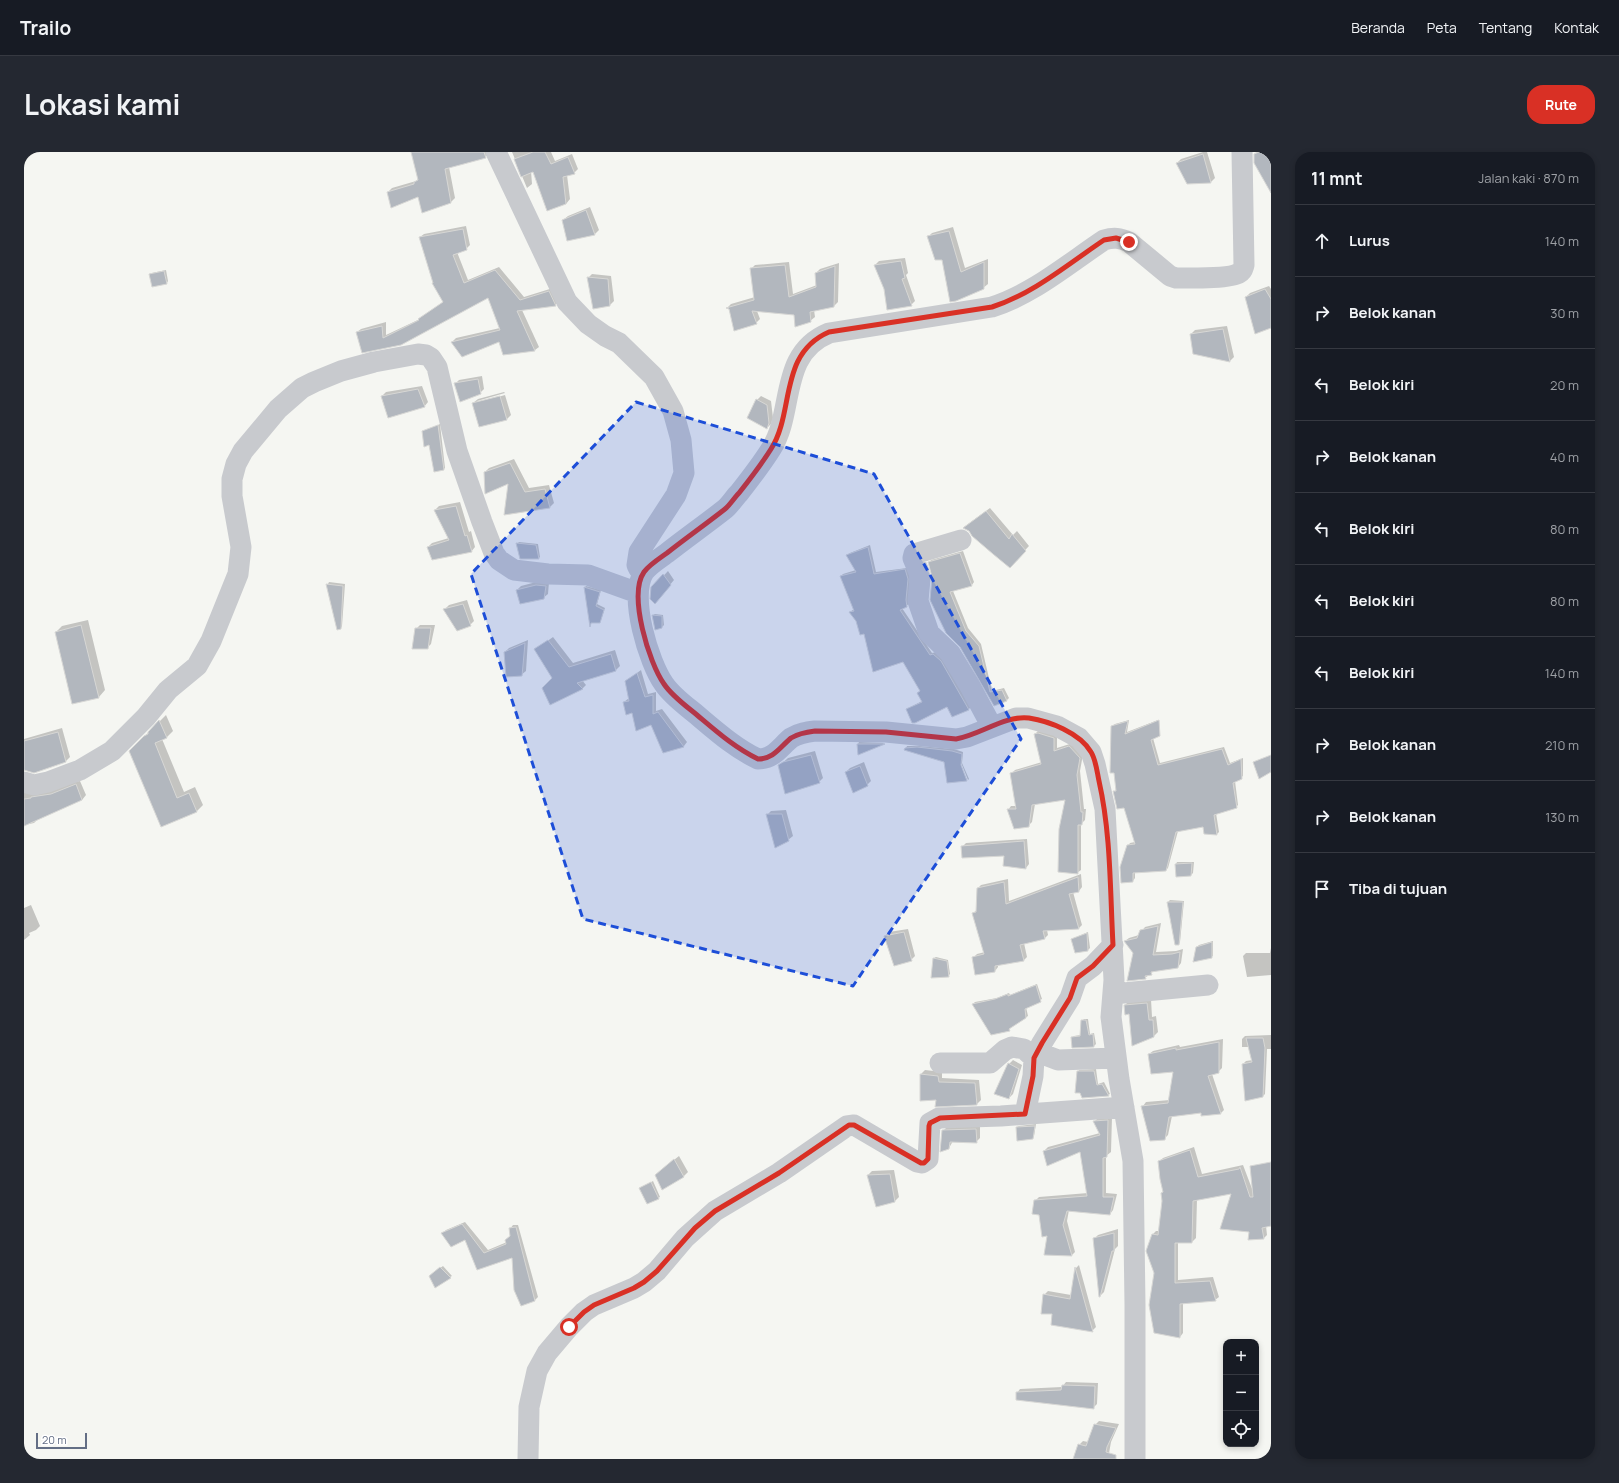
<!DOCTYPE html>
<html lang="id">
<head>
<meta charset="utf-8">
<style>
  :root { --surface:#171b24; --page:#242831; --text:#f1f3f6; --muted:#9ea1a6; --line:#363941; --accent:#d93025 }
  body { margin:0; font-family:Manrope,sans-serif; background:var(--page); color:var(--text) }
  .controls { position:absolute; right:12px; bottom:12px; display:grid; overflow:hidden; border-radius:8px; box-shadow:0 2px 6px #0003 }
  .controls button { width:36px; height:36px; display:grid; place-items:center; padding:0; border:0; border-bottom:1px solid var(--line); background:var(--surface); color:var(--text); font:20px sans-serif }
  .scale { position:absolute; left:12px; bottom:10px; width:51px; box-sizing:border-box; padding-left:4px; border:2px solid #636e85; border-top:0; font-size:11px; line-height:14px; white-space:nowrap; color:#636e85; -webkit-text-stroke:3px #fff; paint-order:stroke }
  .stop { position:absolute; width:12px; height:12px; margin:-9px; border:3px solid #d93025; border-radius:50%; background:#fff }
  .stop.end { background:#d93025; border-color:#fff; box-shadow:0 1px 4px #0008 }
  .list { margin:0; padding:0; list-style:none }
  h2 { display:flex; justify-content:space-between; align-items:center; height:52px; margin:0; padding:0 16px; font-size:17px }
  h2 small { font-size:13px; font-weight:400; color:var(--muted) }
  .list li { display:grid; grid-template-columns:26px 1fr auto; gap:12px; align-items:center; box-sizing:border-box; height:72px; padding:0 16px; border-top:1px solid var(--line) }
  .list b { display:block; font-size:15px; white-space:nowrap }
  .list em { font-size:13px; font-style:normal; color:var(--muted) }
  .icon { flex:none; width:22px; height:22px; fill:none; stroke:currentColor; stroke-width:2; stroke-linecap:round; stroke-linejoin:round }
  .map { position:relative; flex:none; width:1247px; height:1307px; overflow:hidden; border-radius:16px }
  header { display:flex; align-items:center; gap:24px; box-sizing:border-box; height:56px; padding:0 20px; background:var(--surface); border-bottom:1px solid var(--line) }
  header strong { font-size:19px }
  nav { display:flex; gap:22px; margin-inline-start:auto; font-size:14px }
  .intro { display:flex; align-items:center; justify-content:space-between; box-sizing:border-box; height:96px; padding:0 24px }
  h1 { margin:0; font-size:28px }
  .button { padding:10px 18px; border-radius:16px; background:var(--accent); color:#fff; font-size:14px; font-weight:700 }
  main { display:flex; gap:24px; padding:0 24px }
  aside { flex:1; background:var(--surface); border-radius:16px; box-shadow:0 2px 6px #0003 }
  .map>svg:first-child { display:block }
</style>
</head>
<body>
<header>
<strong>Trailo</strong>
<nav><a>Beranda</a><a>Peta</a><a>Tentang</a><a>Kontak</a></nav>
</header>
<div class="intro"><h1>Lokasi kami</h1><a class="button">Rute</a></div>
<main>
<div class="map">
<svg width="1247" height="1307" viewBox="0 0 1247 1307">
  <rect width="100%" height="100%" fill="#f5f6f2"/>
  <path fill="#0003" d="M388,0H464L465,2L461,5L425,15L431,46L427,50L398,59L394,44L364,40L368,36L392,29L395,26Z
    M488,0H527L531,9L548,2L554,17L550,21L543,23L546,47L542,52L510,18L507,19L508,32L503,36Z
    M1179,0H1183L1191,26L1187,30L1153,11L1157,7Z
    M566,55L575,78L571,82L544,88L539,68L544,64Z
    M442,74L446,93L442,97L433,100L444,128L475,115L500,145L529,136L535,150L531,153L498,158L515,195L511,198L480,202L476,189L428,190L432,186L476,176L464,145L376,192L333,180L337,177L362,170V183L396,167L420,150L396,85L400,82Z
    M929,75L941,116L964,107V132L959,136L932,148L919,107L904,85L908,81Z
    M881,106L884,121L882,123L891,149L887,153L861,137L851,113L855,109Z
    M765,110L769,142L793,133L792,121L796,117L815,111L814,150L810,154L790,158L791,165L786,169L770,162L733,159L736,167L732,171L704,155L707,152L731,145L727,117L731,113Z
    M142,118L144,129L143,131L126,122L128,121Z
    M568,122L587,124L590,149L586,153L564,126Z
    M1245,134L1247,137V175L1222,145L1226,141Z
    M1203,174L1210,205L1206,209L1170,201L1167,182L1171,178Z
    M458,224L460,237L456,241L431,232L435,228Z
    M398,234L404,250L400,255L358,244L362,240Z
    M480,240L481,241L453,249V251L481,243L487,263L483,267L455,273L449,251L454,247Z
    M737,244L747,249L749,266L747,272L743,276L733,248Z
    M416,272L421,316L419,318L399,280Z
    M490,307L505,336L525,333L530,351L526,355L482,361L485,330L461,320L465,316Z
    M436,350L445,380L447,379L451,395L447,400L404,395L408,391L425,386L411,358L415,354Z
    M966,356L989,383L993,379L1005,394L986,414L946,378L940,375Z
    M495,390L514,392L516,405L515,406L493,392Z
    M846,393L852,420L883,416L886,424L885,452L878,456L908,501L912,500L919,506L947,555L945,557L928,564L924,553L883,557L898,549L897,538L879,508L841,481L826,460L830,457L817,424L819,422L832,418L823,403L826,401Z
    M939,399L950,430L948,433L929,439L944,476L957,492L968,539L980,536L985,546L983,548L971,552L909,425L905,411L907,408Z
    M644,419L650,428L635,446L628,436Z
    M516,429L525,430L524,442L519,446L493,438L497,434Z
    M305,430L321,432L318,474L317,476L314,477L304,432Z
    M562,434L577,438L573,452L581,456L577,468L575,470H568L566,473L561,435Z
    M443,448L450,469L446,473L421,457L425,453Z
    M631,462L639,463L640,473L638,475L629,463Z
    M64,468L81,538L75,545L49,551L32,480L38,474Z
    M396,473H411L407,492L403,496L392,477Z
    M529,485L549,511L591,498L596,514L592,518L558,528L562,533L559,536L527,552L530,526L511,498Z
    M504,488L502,519L497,523L481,500L485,496Z
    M617,518L624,542L632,540V559L638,557L663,590L660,594L639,600L627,572L608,560L600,550L605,546L602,529Z
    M142,563L149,579L142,586L138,587L160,640L171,635L179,653L173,659L137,674L106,599Z
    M1105,568L1103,580L1134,568L1135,584L1129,586L1136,611L1200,595L1206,611L1219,606V624L1211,629L1214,653L1212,655L1192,661L1195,680L1193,682L1180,674L1154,679L1144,716L1142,718L1111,720V726L1109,729L1104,694L1106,691L1111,690L1100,655L1090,640L1093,637L1088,574L1091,572Z
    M38,576L46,605L41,610L0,618V587Z
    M1014,579L1033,583V596L1049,591L1059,602L1056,619L1060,657H1062L1061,668L1057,672V718L1053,721L1043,647L1011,652L1008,670L1004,674L984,658L987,654H992L987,622L991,618L1018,610L1011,582Z
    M835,590L861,591L835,602L834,592Z
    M883,594H895L930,597L939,600L938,611L945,627L944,628L936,608L934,609L943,628L924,630L921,609L882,596Z
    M791,599L799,626L795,630L755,614L764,606Z
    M840,610L847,629L843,633L822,620L826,616Z
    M56,629L62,643L58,648L14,667L10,671L0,673V637Z
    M762,658L769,684L764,688L743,663L747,659Z
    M1003,687L1005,712L1002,716L980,713L981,703L938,695L942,691Z
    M1153,710H1170L1169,721L1167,723L1152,712Z
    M1057,722L1058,735L1055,739L1049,740L1058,773L1055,776L1023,778L1024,783L1020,787L1000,791L1003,805L1000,808L974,812V815L971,819L949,806L953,802L961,800L949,761L953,758L954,736L957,733L984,727L985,749Z
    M1146,748L1160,749L1156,790L1155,792L1144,750Z
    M7,753L16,774L12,778L5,781L6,783L0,788V756Z
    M1137,771L1132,800L1152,799L1159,797L1157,811L1154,815L1131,818L1121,826L1110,801L1101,789L1105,786L1115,783L1121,775Z
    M884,777L891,804L887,808L861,784L865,780Z
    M1064,780L1066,796L1064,798L1048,787Z
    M1189,789V804L1187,805L1173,795L1175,793Z
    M1247,796V823L1223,825L1219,804L1222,801H1246Z
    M912,805L924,808L926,822L924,824L910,806Z
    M1013,832L1018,847L1002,855L1004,864L987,875L985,878L949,852L951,850L973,846L985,841L986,843Z
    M1127,847L1128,865L1132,864L1134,880L1130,884L1106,860L1101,853L1105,849Z
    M1060,867H1064L1066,882L1070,881L1072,892L1070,894H1049L1048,886L1050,884L1057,883L1058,869Z
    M1247,883V897H1243L1241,942L1238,945L1219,912L1222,909L1229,908L1226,895H1218V887L1221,884Z
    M1199,887L1198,916L1194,920L1188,922L1200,958L1197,961L1178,960L1148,964L1144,983L1140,987L1119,954L1122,950L1146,948L1150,918L1125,902L1129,899L1155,893L1156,895Z
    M989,908L998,913L989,942L985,946L971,941L983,914Z
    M1072,917L1074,932L1080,930L1086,942L1084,943L1054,920L1055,918Z
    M901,918L918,920V926L955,928L957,948L953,952L913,947L897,922Z
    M1088,965L1087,1000L1082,1004V1041L1093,1042L1089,1058L1086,1062L1045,1058L1043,1069L1051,1100L1048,1103L1025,1083L1011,1049L1015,1045L1064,1041L1057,998L1020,999L1024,995L1076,981L1071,969L1074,966Z
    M1012,972L1010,984L1009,986L993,975L995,974Z
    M956,973V986L952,990L929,989L925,996L919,979L923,975Z
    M1170,995L1178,1022L1219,1013L1230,1042L1247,1018V1073L1242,1074L1243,1083L1240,1086L1226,1080L1208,1041L1173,1047L1172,1086L1168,1090H1154V1128L1189,1125L1195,1145L1191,1148L1159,1151V1181L1156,1185L1131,1121L1129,1082L1132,1079H1135L1140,1039L1135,1010L1139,1006Z
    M655,1004L664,1020L660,1024L639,1036L636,1019Z
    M870,1018L875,1045L871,1049L844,1023L848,1019Z
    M629,1029L636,1045L634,1046L616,1036Z
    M441,1070L464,1098L483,1090L490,1081L486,1077L489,1073H494L514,1145L511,1148L489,1105L454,1117L442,1087L419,1081L422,1078Z
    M1094,1077V1094L1091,1097L1080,1140L1076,1144L1070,1087L1074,1083Z
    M1055,1113L1072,1175L1068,1179L1029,1161L1020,1143L1024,1139L1047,1143L1052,1116Z
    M419,1114L428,1124L426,1125L408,1122Z
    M1042,1230L1074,1231L1073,1252L1069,1256L993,1241L996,1237L1038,1235Z
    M1075,1269L1095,1272L1087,1290L1084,1307H1050L1055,1293L1059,1289L1064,1290L1071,1273Z"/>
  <path fill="#b2b7be" stroke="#d7d7d5" d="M387,0H460L462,6L421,17L427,51L398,61L394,45L367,56L363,40L390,32V30L394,28Z
    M509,0H521L527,12L544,5L551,22L539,25L542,52L523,59L509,20L497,25L490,7Z
    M1235,0H1247V41L1230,11V2Z
    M1179,2L1187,31L1163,32L1152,11Z
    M562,58L571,83L543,89L538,68Z
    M439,77L443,98L429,103L440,131L471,118L496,148L525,139L532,154L493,159L511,199L479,203L475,190L438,205L427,190L476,178L464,146L377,193L338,201L332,180L358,174L359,186L395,168L394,167L419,150L408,131H409L395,85Z
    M925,79L937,120L960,110V137L932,149L926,150L918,108H911L903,84Z
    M877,109L881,126L878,127L888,154L863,158L860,137L850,113Z
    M761,113L765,145L792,135L791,121L811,114L810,155L786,160L787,170L771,175L770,163L728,159L733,172L710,179L705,157L702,156L730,148L726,116Z
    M140,119L143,132L128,135L125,122Z
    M563,125L584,127L586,154L569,157Z
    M1241,137L1247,147V176L1231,182L1221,145Z
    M1199,177L1206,210L1169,202L1166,182Z
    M454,227L457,242L436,250L430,231Z
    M394,237L401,255L364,266L357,244Z
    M476,244L483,268L455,275L448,251Z
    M732,247L743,253L745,271L743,277L723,266Z
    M414,273L420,318L410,320L405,293L400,295L398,279Z
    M486,311L501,340L521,337L526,356L480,363L484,332L461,342L460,320Z
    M432,354L441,384L443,383L448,400L408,408L403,395L425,388L410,358Z
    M962,359L985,387L988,382L1002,399L986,416L969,402L948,384L945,379L939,376Z
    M492,391L512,393L515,407H496Z
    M844,395L850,422L881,417L884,427L882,448L883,455L876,458L906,503L909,502L917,509L945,558L928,565L923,555L891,571H888L882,557L898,550L893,541L896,539L879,510L849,520L840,482L836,483L832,469L825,460L830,459L816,424L832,420L822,403Z
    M936,401L948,434L926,440L942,479L955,494L966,540L978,538L983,549L970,554L936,495L922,481L906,448L908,425L904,410Z
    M639,422L647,433L631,452L626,447L627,435Z
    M302,432L319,434L317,477L313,478Z
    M512,433L522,434L520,447L496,452L492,438Z
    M560,435L576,440L572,454L580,458L576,471H567L566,475Z
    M439,452L447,474L433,479L419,457Z
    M628,463L638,464V476L631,478Z
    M57,473L75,546L48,552L31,480Z
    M391,476H407L404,497H388Z
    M524,488L545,515L587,502L592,519L553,531L559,537L526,553L518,536L528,526L510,497Z
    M501,491L498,524L482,525L480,500Z
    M613,521L621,545L629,543V562L634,560L660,595L639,601L627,573L612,579L608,561L602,563L599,550L605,549L601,529Z
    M135,568L143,586L131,591L153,646L165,641L173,660L137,675L105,599L120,584L124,582V580Z
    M1135,568L1136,584L1127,588L1134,613L1198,597L1204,613L1217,607L1218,627L1209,631L1213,656L1190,663L1193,683L1180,682L1179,675L1152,680L1142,719L1109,721V730L1097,731L1096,715L1103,693L1111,692L1100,656L1093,657L1089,639H1092L1090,621H1086L1087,574L1104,569L1101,582Z
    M34,580L42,610L10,621L0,618V589Z
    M1014,581L1030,586V599L1045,594L1056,606L1053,623L1057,660H1059L1058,673H1054V722L1034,720L1035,677L1041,648L1008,653L1005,675L990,677L983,657H992L986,621L1017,612L1010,582Z
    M833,592H861L834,603Z
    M893,595L928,599L938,602L937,613L943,629L923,631L920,610L880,598L881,596Z
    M787,603L796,631L761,642L754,613L759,610Z
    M1247,603V620L1235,627L1229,610Z
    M836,614L844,634L829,641L821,620Z
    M52,632L58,648L0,674V647L7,646V645L27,642Z
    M742,662H758L765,689L751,696Z
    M1000,689L1002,717L979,714L980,704L938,706L937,694Z
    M1168,711L1167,724L1152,725L1151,712Z
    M1054,725L1055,740L1045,742L1055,777L1019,779L1021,787L996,793L1000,809L971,814V820L951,823L948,805L960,802L948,761L952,760L953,736L980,730L982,752Z
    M1143,750H1159L1155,793H1151Z
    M1134,774L1129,803L1148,802L1156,800L1154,816L1127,820L1128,823L1121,824L1122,827L1103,829L1109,801L1100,789L1113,786L1116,778Z
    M880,780L888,809L870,814L860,784Z
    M1063,781L1064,799L1051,801L1047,787Z
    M1188,790V806L1169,810L1172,795Z
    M909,806L923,809L925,825L907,826Z
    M1012,833L1017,850L1001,857L1002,866L985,877L986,879L967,883L948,852L971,847L984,842V844Z
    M1123,851L1125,868H1129L1130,885L1108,894L1105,862L1101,863L1100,853Z
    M1057,868H1062L1065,883L1069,882L1070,895L1048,896L1047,885L1056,884Z
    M1222,886H1239L1241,896L1239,945L1221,949L1218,912L1228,910Z
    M1195,890V921L1184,924L1197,962L1177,964V961L1145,965L1141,988L1126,989L1117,954L1144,951L1149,920L1127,922L1124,902L1152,896V898Z
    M984,911L995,917L985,947L970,942Z
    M1053,919H1070L1073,933L1078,932L1085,944L1058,946L1056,941H1051Z
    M896,922L914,924L915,930L951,931L953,953L911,955L912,948L896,949Z
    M1084,968L1083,1005L1079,1006V1045H1090L1086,1063L1043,1059L1039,1073L1048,1104L1020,1103L1023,1084L1018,1085L1015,1063L1008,1062L1010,1048L1063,1044L1056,1000L1023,1014L1019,999L1076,983L1069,969Z
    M1011,974L1009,987L993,989L992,975Z
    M952,977L953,991L926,990L925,997L916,1000L918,978Z
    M1166,998L1174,1025L1215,1017L1216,1015L1226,1045H1229L1226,1014L1247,1010V1074L1238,1076L1240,1087L1224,1088L1225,1080L1196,1077L1207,1042L1169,1049L1168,1091H1151V1131L1186,1129L1192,1149L1156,1152V1186L1130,1181L1125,1153L1130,1121L1122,1099L1128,1082L1134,1083L1138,1049L1137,1041L1139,1040L1136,1027L1134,1009Z
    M650,1007L660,1025L638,1038L631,1023Z
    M866,1022L871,1050L852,1055L843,1023Z
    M627,1030L635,1047L623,1052L615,1036Z
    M438,1072L460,1101L482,1092L481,1088L486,1084L485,1076L492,1075L511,1149L497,1154L490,1138L488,1106L453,1118L441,1088L427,1095L417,1081Z
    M1090,1081V1099H1088L1076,1145H1075L1069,1086Z
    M416,1115L427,1126L411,1136L405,1124Z
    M1051,1115L1069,1180L1027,1173L1028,1162H1017L1019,1142L1046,1147Z
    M1038,1233L1071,1234L1070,1257L992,1248V1240L1037,1238Z
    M1070,1272L1092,1276L1083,1295L1082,1300L1092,1303V1307H1049L1054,1292L1062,1294Z"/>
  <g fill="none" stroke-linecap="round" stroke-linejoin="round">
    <path stroke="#c8cace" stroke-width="21" d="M472,0L543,150L564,172L581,184L595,191L630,225L649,259L657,288L660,321L652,343L615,400L613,413L615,417L620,420
      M937,388L890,402L889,406L895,420L896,427L894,449L905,481L926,501L946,534L968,575
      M0,630L10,633L24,630L56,618L88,599L122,565L144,538L173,514L187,489L214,422L217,395L208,344V327L212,312L219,299L254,257L278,236L290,230L317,219L350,210L394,202L402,203L407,206L413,215L433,299L458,370L470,401L475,408L490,418L524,422L564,423L614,441
      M1089,842L1184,833
      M1013,900L1034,908L1092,906
      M1010,906L1018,891L1046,846L1053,826L1069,814L1089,793
      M916,911H966L981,898L988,895L1000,897L1010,906L1009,924L1001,962
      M504,1307L505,1255L513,1219L523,1201L545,1175L560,1160L570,1153L610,1136L620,1130L633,1119L661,1086L691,1059L755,1021L823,974L830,973L893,1010L898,1011L904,1007L906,971L915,966L977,964L1100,955
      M1111,1307V1153L1109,1009L1095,927L1087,865L1090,828L1081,657L1071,612L1067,600L1055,586L1033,574L1004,566H992L943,585L932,587L862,580L791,579C783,580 775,581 767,586C756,595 750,607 734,607C711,596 692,579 673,563C662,554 648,544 640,532C625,511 604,444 620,420C625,413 636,406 643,401C662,386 682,372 701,357C706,353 710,346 715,341C726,327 737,313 747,297C771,260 754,202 805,181L968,155C1009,142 1044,112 1080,88C1090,85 1096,86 1105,90L1146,124L1152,126C1165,126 1206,127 1215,121C1219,119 1219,116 1220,113L1218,0"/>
  </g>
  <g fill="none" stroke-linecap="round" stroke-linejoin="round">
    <path stroke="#d93025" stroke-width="5" d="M545,1175L560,1160L570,1153L610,1136L620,1130L633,1119L671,1076L691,1059L755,1021L825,973H830L897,1011H900L904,1007L905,974L906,971L916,966L1001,962L1009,924L1010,906L1018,891L1046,846L1053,826L1069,814L1089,793C1086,738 1087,682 1075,629C1073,620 1072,608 1067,600C1056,581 1025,569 1005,566C981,563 956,583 932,587L862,580L791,579C783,580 775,581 767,586C756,595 750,607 734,607C711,596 692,579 673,563C662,554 648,544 640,532C625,511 604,443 620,420C625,413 636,406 643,401C662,386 682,372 701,357C706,353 710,346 715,341C726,327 737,313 747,297C771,260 754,202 805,180L968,155C1009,142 1044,112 1080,88L1092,86L1105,90"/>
  </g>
  <path fill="#1d4ed8" fill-opacity="0.2" stroke="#1d4ed8" stroke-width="3" stroke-dasharray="8 5" stroke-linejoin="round" d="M612,250L850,322L997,587L829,834L559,767L447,422Z"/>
</svg>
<div class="controls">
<button>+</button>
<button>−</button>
<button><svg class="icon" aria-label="locate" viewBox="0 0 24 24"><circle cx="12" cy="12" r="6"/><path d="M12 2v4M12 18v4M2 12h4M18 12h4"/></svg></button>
</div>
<div class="scale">20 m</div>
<div class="stop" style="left:545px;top:1175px"></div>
<div class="stop end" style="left:1105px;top:90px"></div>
</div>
<aside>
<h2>11 mnt<small>Jalan kaki · 870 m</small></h2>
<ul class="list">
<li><svg class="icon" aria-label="ahead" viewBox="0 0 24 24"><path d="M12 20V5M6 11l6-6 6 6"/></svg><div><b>Lurus</b></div><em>140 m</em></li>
<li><svg class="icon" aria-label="right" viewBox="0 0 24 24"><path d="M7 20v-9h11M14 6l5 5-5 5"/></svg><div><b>Belok kanan</b></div><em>30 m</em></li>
<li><svg class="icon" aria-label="left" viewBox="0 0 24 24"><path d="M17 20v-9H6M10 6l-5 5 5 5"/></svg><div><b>Belok kiri</b></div><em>20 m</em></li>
<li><svg class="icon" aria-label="right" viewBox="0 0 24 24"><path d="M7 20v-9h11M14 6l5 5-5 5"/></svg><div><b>Belok kanan</b></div><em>40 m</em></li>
<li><svg class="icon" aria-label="left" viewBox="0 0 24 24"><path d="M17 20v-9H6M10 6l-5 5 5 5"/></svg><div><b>Belok kiri</b></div><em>80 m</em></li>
<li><svg class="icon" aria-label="left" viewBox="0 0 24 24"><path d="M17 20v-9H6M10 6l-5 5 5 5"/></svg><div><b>Belok kiri</b></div><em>80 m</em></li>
<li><svg class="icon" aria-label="left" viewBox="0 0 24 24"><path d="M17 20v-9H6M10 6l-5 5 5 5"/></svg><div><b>Belok kiri</b></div><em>140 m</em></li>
<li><svg class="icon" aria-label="right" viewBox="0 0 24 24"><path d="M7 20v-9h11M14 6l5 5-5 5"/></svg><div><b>Belok kanan</b></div><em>210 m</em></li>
<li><svg class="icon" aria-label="right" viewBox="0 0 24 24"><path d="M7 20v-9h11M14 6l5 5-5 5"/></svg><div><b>Belok kanan</b></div><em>130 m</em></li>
<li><svg class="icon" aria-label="arrive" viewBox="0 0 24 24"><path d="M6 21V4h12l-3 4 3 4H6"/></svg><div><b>Tiba di tujuan</b></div></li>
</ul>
</aside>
</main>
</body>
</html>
